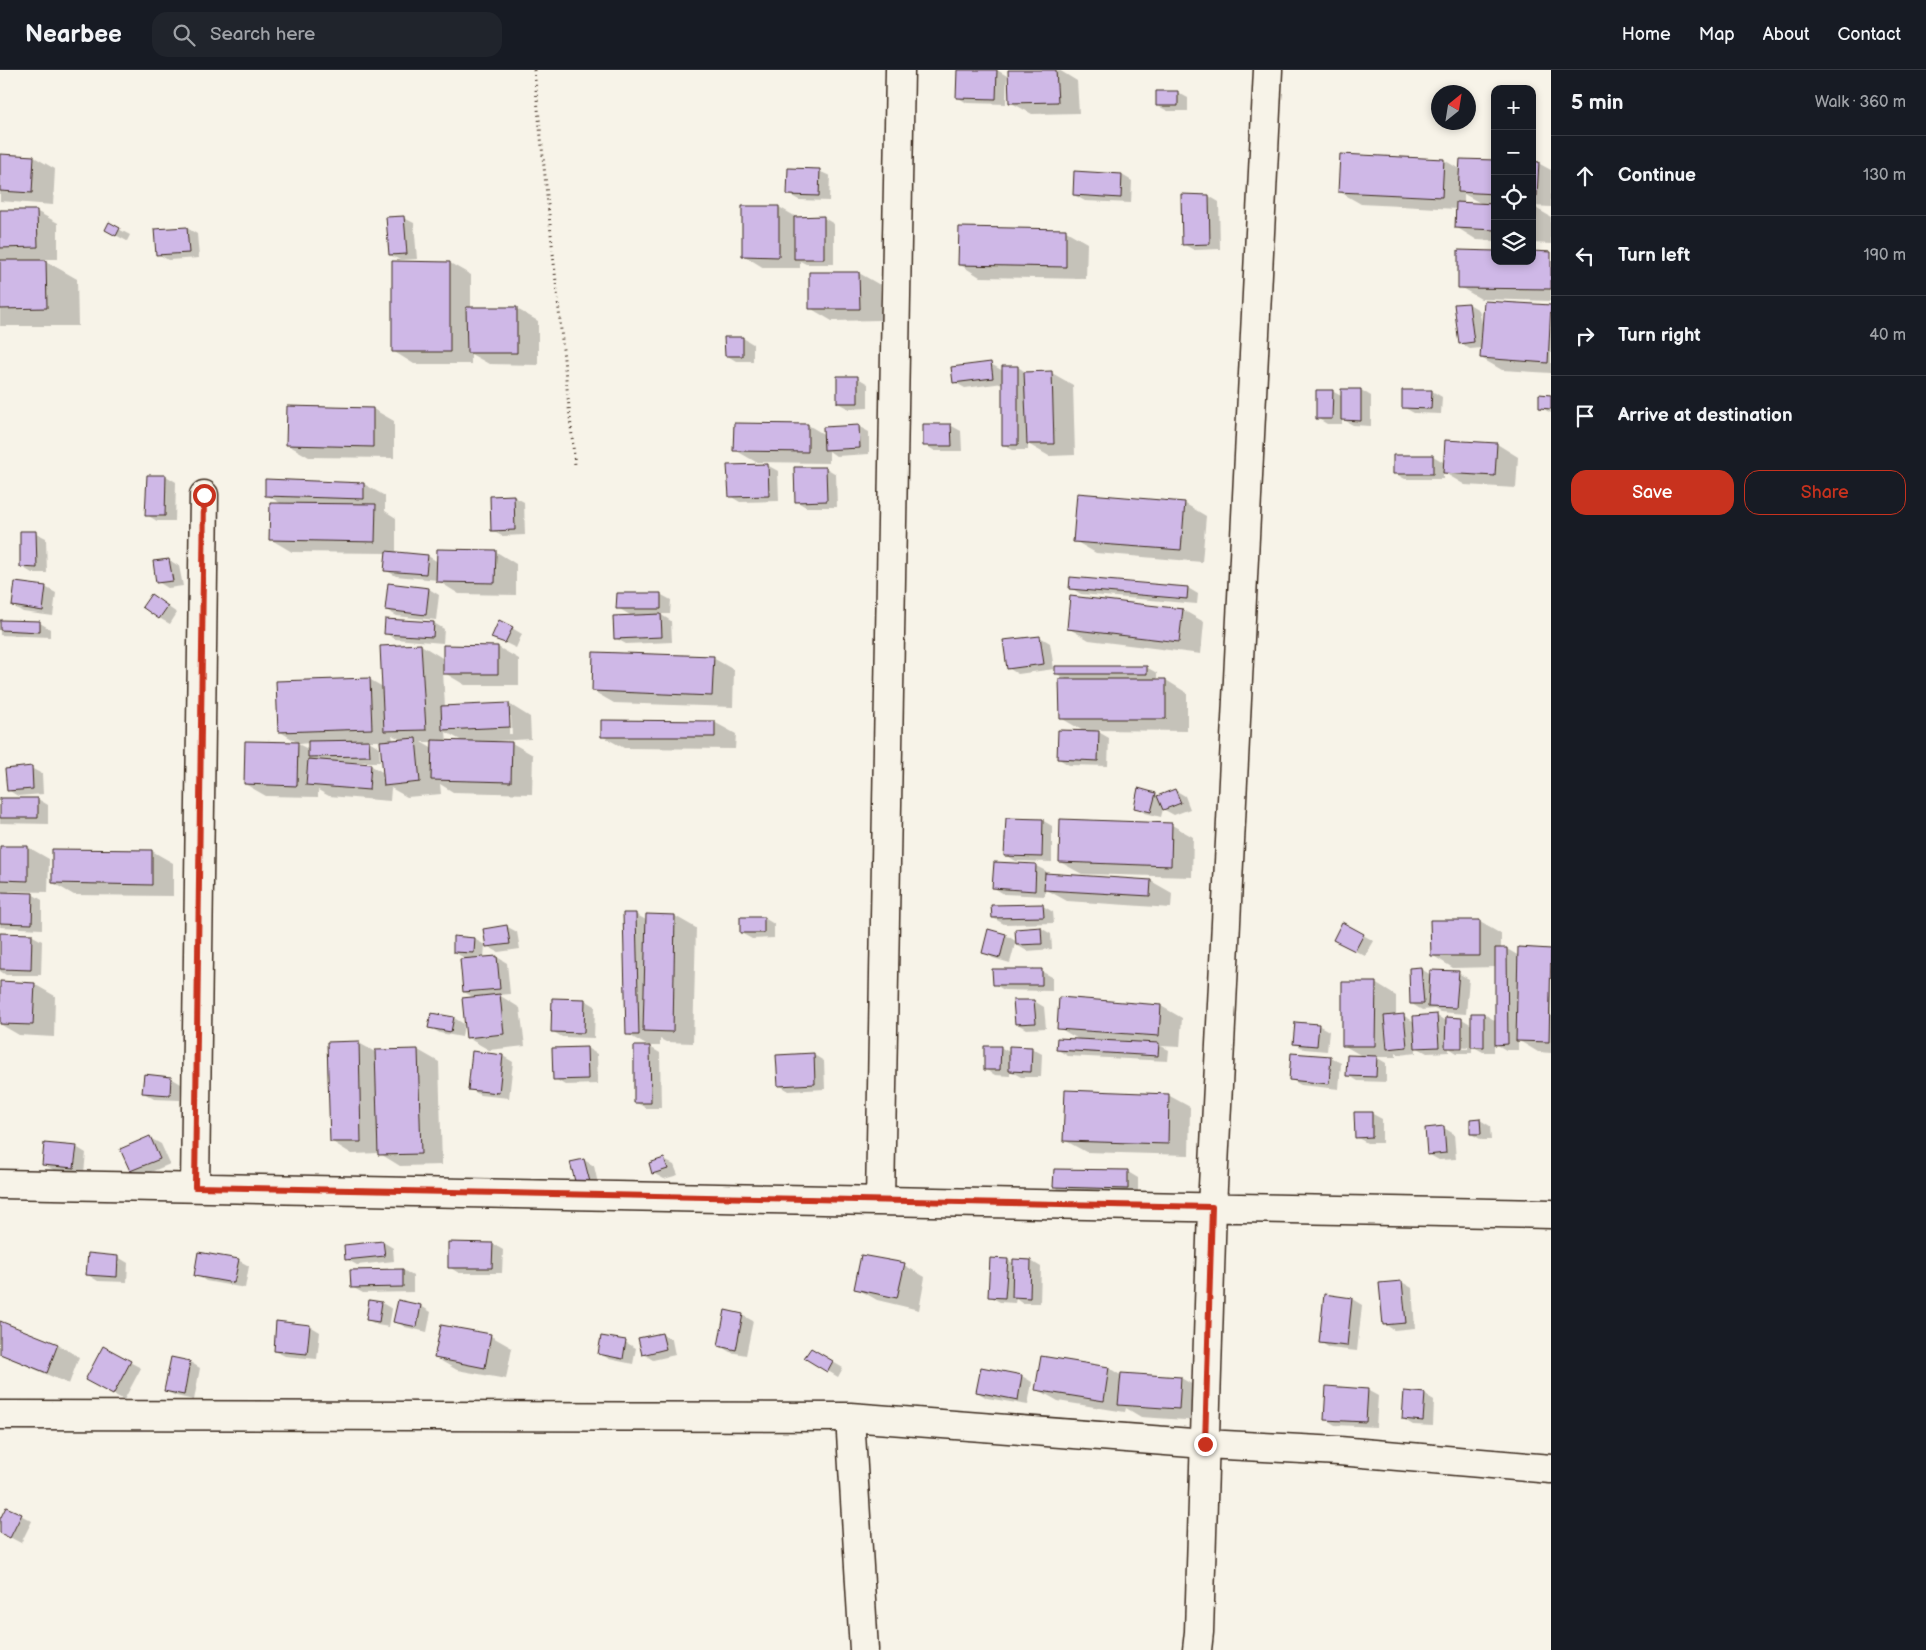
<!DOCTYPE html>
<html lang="en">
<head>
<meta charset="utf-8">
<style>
  :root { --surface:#171b24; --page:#20242c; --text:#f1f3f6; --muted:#9ea1a6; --line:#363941; --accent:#c8321e }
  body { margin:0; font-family:"Balsamiq Sans",sans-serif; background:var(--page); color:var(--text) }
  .controls { position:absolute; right:15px; top:15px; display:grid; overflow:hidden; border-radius:10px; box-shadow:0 2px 8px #0003 }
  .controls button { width:45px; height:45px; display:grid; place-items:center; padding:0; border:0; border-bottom:1px solid var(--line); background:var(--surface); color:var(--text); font:25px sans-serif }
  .compass { position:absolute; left:1431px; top:15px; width:45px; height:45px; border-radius:50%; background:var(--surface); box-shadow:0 2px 8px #0003; rotate:30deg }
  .stop { position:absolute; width:15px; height:15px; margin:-11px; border:4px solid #c8321e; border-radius:50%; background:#fff }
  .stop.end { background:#c8321e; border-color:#fff; box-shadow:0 1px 5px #0008 }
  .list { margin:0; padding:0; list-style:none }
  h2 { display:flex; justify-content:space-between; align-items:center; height:65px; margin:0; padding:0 20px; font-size:21px }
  h2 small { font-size:16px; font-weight:400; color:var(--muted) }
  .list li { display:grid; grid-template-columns:32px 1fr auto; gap:15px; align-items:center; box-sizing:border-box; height:80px; padding:0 20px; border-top:1px solid var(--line) }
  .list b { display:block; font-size:19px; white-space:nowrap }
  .list em { font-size:16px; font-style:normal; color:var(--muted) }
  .actions { display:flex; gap:10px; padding:15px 20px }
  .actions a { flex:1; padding:11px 0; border:1px solid var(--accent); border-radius:15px; text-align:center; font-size:18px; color:var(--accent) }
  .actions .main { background:var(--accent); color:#fff }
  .icon { flex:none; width:28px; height:28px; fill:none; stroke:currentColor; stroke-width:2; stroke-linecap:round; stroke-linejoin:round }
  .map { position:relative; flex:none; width:1551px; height:1580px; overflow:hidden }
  header { display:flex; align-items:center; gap:30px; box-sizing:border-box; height:70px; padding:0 25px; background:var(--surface); border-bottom:1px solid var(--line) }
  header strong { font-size:24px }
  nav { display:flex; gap:28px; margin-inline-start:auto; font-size:18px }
  .search { width:350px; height:45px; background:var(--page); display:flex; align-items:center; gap:12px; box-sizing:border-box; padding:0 18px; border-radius:15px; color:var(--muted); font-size:19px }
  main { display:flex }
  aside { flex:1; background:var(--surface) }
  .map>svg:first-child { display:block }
</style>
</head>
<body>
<header>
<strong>Nearbee</strong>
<div class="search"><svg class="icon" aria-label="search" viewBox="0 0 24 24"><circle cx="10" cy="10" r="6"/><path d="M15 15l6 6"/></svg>Search here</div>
<nav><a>Home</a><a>Map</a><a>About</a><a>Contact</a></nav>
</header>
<main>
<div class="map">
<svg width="1551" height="1580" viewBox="0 0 1551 1580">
  <rect width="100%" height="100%" fill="#f7f3e8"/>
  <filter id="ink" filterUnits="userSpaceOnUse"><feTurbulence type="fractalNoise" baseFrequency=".02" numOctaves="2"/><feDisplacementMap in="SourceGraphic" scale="10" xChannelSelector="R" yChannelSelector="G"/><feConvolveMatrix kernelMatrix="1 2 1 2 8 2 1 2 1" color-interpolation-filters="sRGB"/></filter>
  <g filter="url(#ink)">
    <path fill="#0003" fill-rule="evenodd" d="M958,0H997L1007,6L1006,34L967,33L957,27Z
      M1009,0H1059L1077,11L1079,43L1032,44L1010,32Z
      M1177,22L1188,28V41H1168L1158,36Z
      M0,85L34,87L55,99L53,135L0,131Z
      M1444,90L1461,100L1495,91V171L1477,170L1456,157L1457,139L1361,134L1340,122ZM1464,124L1484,135L1464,134Z
      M1532,93H1538L1551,100V137L1532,136Z
      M819,101L830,106L829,131L799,130L788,124Z
      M1122,105L1132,111L1131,133L1085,131L1074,125Z
      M1209,126L1219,132L1220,179L1194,180L1183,174Z
      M1532,136L1551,147V174L1532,173Z
      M744,137H779L798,148H824L834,154V194H806L800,191V198H764L743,185Z
      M36,141L58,153V189H42L77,209L78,256H0V142Z
      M404,148L414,153L417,189L400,190L390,185Z
      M109,154L130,165L127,171L106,160Z
      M187,158L197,164L199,188L168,190L158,184Z
      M1066,161L1087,173L1086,209L980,207L959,194Z
      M1551,183V231L1481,229L1460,217L1495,191H1532Z
      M450,193L471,205V238L517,239L538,251V295L489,294L471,284V294H414L393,281Z
      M859,203L880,215L881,250L832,251L810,238Z
      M1485,232L1551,237V303L1502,300L1481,288L1482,278L1470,279L1460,273L1469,234L1479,240L1483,258Z
      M726,268H743L753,274V291H736L726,285Z
      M991,294L1003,301L1018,297L1027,303H1052L1073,315L1075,385L1049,386L1028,374V380H1013L1003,375V313L965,318L954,312Z
      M858,308L868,314V338L849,339L838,333Z
      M1361,320L1371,326V356L1353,355L1342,349V354H1327L1317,348L1332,321L1343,327Z
      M1432,321L1442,327L1441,344L1414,343L1403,337Z
      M1551,326V343L1540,337Z
      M288,337L373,339L394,351V388L309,387L288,375Z
      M808,355L825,365L858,356L869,362V384L836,386L829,381V393L756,392L735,380Z
      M950,355L961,361L962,381H935L925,375Z
      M1446,371L1497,374L1518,387L1516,418L1465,415L1443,402V409H1405L1394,403L1433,386L1445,393Z
      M767,395L778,401L779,431L740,432L730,426Z
      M826,398L836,404L837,437H806L796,431Z
      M148,406H166L176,412L175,451H157L147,445Z
      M364,414L385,426V441L396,448V483L428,486L438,492L495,481L516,494V525L459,524L438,511V510L396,506L385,500L387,483L292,482L270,469L282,434L266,425Z
      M513,426L524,432L525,465L502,466L492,461Z
      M1184,433L1206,446L1202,492L1096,483L1075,471Z
      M22,462L36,463L46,468L47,503H32L22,497Z
      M169,490L179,496L183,516L168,518L158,512Z
      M45,517L56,523L53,546L23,542L13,536Z
      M1071,518H1188L1198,524L1197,534L1081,524Z
      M429,519L439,525L436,550L397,546L386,540Z
      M660,524L671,530L670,544H660L671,551L672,572L626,574L615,568L632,546L618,538Z
      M161,532L177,543L170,554L159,548Z
      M1183,540L1204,552L1201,584L1089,570L1068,558Z
      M386,550L434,553L444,559L443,573L395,569L385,563Z
      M0,551L40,553L50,559V567L0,565Z
      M512,558L522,564L516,578L493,567Z
      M1040,567L1050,573L1054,599L1018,604L1008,598Z
      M421,575L444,589L498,577L519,589V615H465L443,602L445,637L509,634L530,647L531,669L496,671V673H512L533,685L532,724L453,722L440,714L441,724L407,727L391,718L390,731L329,726L318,720V727L266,726L245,714L246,672L300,674L279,661L369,609L383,617ZM509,646H511L512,664H509ZM446,662L464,672H447ZM392,665L402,670L393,671ZM369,671H381L384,703L370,695L354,694V692H380L379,677ZM421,672H433V679ZM310,673V680L298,674Z
      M713,588L734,600L733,637L614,633L593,621Z
      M1146,597L1157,603V610H1166L1187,623V661L1095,660L1109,668L1108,696L1069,695L1059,689L1085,662L1061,648L1068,610L1057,604Z
      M714,652L736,664L735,679L624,678L602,666Z
      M31,698L42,704L43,724L18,726L8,720Z
      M1175,720L1185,726L1190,739L1174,745L1163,739L1161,747L1145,743L1135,737L1155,724L1159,726Z
      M0,729H38L48,735V754L0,753Z
      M1042,750L1052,756V792L1016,791L1006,785Z
      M1172,755L1193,767L1192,807L1082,804L1060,792Z
      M0,777H28L49,789L48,822L9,821V824H32L42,830V859L0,857Z
      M152,781L173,793V826L74,825L53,813Z
      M1036,796L1046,801V804L1151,811L1172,823L1171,838L1067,831L1045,819V826L1004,824L994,818Z
      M1043,836L1053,842L1054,853L1004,854L993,848Z
      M635,844L648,851V845L675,846L696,858L693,973L666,972L660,969V976H648L627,964Z
      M764,848L774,854V868L752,869L741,863Z
      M1480,852L1501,864V879H1507L1519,886L1551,880V983L1538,982L1518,970V980H1506L1494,973V982H1483L1472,976V983H1457L1449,978V982L1427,983L1416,977V983L1399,985L1396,983V987H1376L1386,993V1012L1358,1011L1348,1005L1364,987L1343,975L1375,913L1396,926V946H1404L1415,952L1437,946L1448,952L1462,949L1472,955V944H1484L1496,951V897L1453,898L1432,885ZM1456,976L1468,977V979H1456Z
      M506,856L517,862L520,879L498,882L487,876Z
      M1041,858L1051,864L1052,879L1027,881L1015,874L1010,893L993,888L983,882L1006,865L1017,872Z
      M0,864L31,865L42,871L41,905H6L0,901Z
      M1363,865L1374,871L1365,886L1344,875Z
      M474,869L485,875L484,888L497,887L507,893L510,924L499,925L520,938L525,976L489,980L468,968L475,928L464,922L468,890L454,882Z
      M1421,899L1431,905L1458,903L1469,909L1466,944L1440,942L1434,939L1422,940L1412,934L1410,900Z
      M1041,901L1052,907V921L1004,920L994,914Z
      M0,912L34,914L55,926L54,967L19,965L0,954Z
      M1060,929L1161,936L1182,948L1180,977L1161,976L1169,980L1168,991L1068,986L1058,980L1080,970L1059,958Z
      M585,930L595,936L594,968L562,967L552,961Z
      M1034,931L1044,937L1046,958L1026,959L1016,953Z
      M454,948L464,954L462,967L440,963L429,957Z
      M1318,955L1329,961L1327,981L1304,979L1294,973Z
      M359,973L375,982L418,980L439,992L442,1095L400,1096L379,1083L352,1084L331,1071Z
      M650,977L660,983L661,1038H646L635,1032Z
      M1000,977L1011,983L1031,978L1042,984L1041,1007H1021L1010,1001V1006L995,1005L985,999Z
      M587,978L597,984L598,1014L565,1015L555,1009Z
      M1292,984L1331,988L1341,993L1339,1019L1301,1015L1290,1009Z
      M814,985L824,991L825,1019L789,1021L779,1015Z
      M503,986L513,992L509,1028L480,1025L470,1019Z
      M171,1008L181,1014L180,1030L154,1029L144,1023Z
      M1168,1025L1190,1037L1189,1085L1086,1082L1064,1070Z
      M1371,1043L1382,1049V1073H1367L1356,1067Z
      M1480,1050L1490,1056L1491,1070H1482L1471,1064Z
      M1444,1058L1454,1064L1456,1089L1439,1090L1428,1084Z
      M150,1068L161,1074L170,1094L141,1106L131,1100Z
      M76,1077L86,1083L84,1103L54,1100L43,1094Z
      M584,1090L594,1096L599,1118L587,1120Z
      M664,1090L674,1095L678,1105L664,1109L653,1103Z
      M1128,1102L1138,1108V1124L1065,1123L1055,1117Z
      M383,1172L393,1178L394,1191L357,1195L346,1189Z
      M493,1174L503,1180L502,1203H459L449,1197Z
      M118,1187L128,1193L127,1212L98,1211L88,1205Z
      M238,1190L249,1196L245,1218L206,1211L196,1205Z
      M1008,1190L1014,1194L1031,1191L1041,1197L1040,1233H1023L1016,1228L1015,1233L1000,1232L989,1226Z
      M904,1195L925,1207L919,1240L877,1230L856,1218Z
      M403,1200L413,1206V1222L363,1223L352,1217Z
      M1402,1212L1412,1218L1415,1258L1394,1260L1384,1254Z
      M1352,1229L1362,1235L1357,1281L1330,1278L1320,1272Z
      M382,1233L392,1239L389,1257L377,1255L367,1249Z
      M421,1236L431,1242L427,1262L405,1257L395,1251Z
      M742,1245L753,1251L746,1285L730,1282L720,1276Z
      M0,1252L58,1275L79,1287L69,1314L0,1284Z
      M310,1256L320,1262L317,1289L285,1286L275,1281Z
      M662,1264L672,1270L675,1285L653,1290L643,1284Z
      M491,1266L512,1278L506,1309L457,1300L436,1288Z
      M625,1272L636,1278L633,1294L609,1289L599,1283Z
      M103,1278L141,1298L124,1330L97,1315Z
      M811,1279L843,1298L838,1307L806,1288Z
      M172,1289L190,1292L200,1298L194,1330L176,1326L165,1321Z
      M1109,1298L1122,1306L1181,1308L1202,1320L1200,1351L1141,1347L1126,1338L1125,1342L1058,1331L1037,1319Z
      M1022,1306L1032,1312L1028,1335L987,1328L977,1322Z
      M1367,1320L1378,1326L1376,1357L1335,1355L1325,1349Z
      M1424,1324L1434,1330L1433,1356L1413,1355L1403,1349Z
      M7,1438L32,1451L21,1473L0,1462V1452Z"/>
    <path fill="#cfb8e7" stroke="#3b2a1e" d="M957,0H997L996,29L956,28Z
      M1008,0H1056L1058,32L1009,33Z
      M1156,21H1178V36H1156Z
      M0,84L34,86L32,123L0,121Z
      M1340,84L1444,89L1442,127L1338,122Z
      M1460,89L1495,90V124L1458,122Z
      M1532,91L1539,92L1537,126L1532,125Z
      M788,98L820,99L819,126L787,125Z
      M1074,101L1122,104L1121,128L1073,125Z
      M1181,124L1209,125L1210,174L1182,175Z
      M1456,132L1495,134V160L1455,158Z
      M742,136H779V187L742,186Z
      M1532,136L1536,137L1535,162H1532Z
      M0,140H37L38,177L0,178Z
      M404,146L407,184L389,185L386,147Z
      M824,146V189H794V147Z
      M109,152L120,158L116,166L105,160Z
      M187,157L189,183L156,185L154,159Z
      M959,157L1066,159V197L958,195Z
      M1458,180L1495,181V191H1532V181L1551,182V219L1458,218Z
      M0,190H46L47,238L0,239Z
      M392,191L450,192V282H392Z
      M809,202H859L860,239H809Z
      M1484,231L1551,235L1548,293L1480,288Z
      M1469,233L1474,272L1459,274L1454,234Z
      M466,237H517V283H467Z
      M724,267H743V286H725Z
      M991,292L993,308L953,313L951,297Z
      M1002,296H1018V375H1002Z
      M1052,301L1054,374H1027L1024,302Z
      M837,306H858V333H837Z
      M1341,319H1361V351L1341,350Z
      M1316,320H1333L1332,349H1316Z
      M1402,320H1432L1431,339L1402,338Z
      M1539,324L1551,325V339L1539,338Z
      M287,336L373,338V377L286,375Z
      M734,353L808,354V382L733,381Z
      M923,354H951L952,376H923Z
      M859,355L860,378L824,380L823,357Z
      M1445,370L1497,373L1495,406L1443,403Z
      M1393,385H1433V404H1393Z
      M768,394L769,426L729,427L727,395Z
      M794,397H826L827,431L795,432Z
      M147,405H166L165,446H145Z
      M265,409L364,413V429L265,426Z
      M1077,423L1185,432L1181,480L1073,472Z
      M514,425L515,460L491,461L490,426Z
      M270,433L376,434L375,472L269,470Z
      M20,461H36L37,498L20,497Z
      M437,479L496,480L495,513L436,512Z
      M386,481L428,485L426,504L384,501Z
      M169,489L173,511L156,513L153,491Z
      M1070,507L1188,517L1187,529L1069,519Z
      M15,512L46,516L43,541L12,536Z
      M388,513L429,518L426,545L385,540Z
      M617,523H661V539H616Z
      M151,524L168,536L159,549L142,537Z
      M1070,526L1183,539L1179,572L1067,559Z
      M661,544L662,567L614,569L613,546Z
      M385,549L434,552L433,567L384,564Z
      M0,550L40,551V562L0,560Z
      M499,550L513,557L505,573L491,568Z
      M1040,566L1044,594L1007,599L1003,570Z
      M421,574L426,660L384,661L380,576Z
      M443,575L498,576V604H443Z
      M593,582L714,586L712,626L592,621Z
      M1055,596H1147V604H1055Z
      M370,608L372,659L278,662L276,611Z
      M1059,609H1166V649H1060Z
      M509,633L510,657L442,660L441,636Z
      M601,650L715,651V667H601Z
      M1058,660L1099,661L1098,691L1057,689Z
      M416,668L420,712L384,716L380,671Z
      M369,670L370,686L308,687V671Z
      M432,670L512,672L511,712L431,710Z
      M245,671L298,672L297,716L244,714Z
      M308,689L371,694L369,720L306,715Z
      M32,696L33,719L7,721L5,699Z
      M1138,718L1156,723L1151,742L1134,738Z
      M1175,719L1181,733L1163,740L1157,726Z
      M0,728H38V748H0Z
      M1006,748L1043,749L1042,787L1004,786Z
      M1060,749L1172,753L1171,796L1059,792Z
      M0,776H28V811L0,810Z
      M52,779L152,780V815L52,813Z
      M994,792L1036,794L1035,821L992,818Z
      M1045,803L1151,810L1150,826L1044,820Z
      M0,822L33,823L32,854L0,853Z
      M1043,834L1044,847L992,848L991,835Z
      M623,843H636L639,965H626Z
      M646,844L675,845L673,962L643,961Z
      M740,847H764V863H740Z
      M1430,850H1480V886H1431Z
      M1342,852L1364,864L1355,881L1333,870Z
      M507,855L510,874L486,877L483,859Z
      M1041,857L1042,874L1016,875L1015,859Z
      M988,859L1006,864L1000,888L982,883Z
      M0,863L32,864L31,900L0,899Z
      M453,866L475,868L474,883L453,882Z
      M1518,877L1551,879L1549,972L1516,971Z
      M1495,878H1507L1508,974L1495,975Z
      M497,886L500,919L463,922L460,889Z
      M1421,897L1424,934H1410L1409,898Z
      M992,899H1042V915H993Z
      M1430,900L1459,901L1456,938L1428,937Z
      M0,911L35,913L33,955L0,954Z
      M1342,912H1376L1375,976H1342Z
      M500,924L504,964L466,968L462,928Z
      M1059,927L1161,935L1159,966L1057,959Z
      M552,928L585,929L584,963L551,962Z
      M1013,930H1034L1036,953L1015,954Z
      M431,943L454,947L451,962L428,958Z
      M1471,943H1484V977H1471Z
      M1404,944L1407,977L1387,979L1384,946Z
      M1437,944L1439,977L1415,978L1413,946Z
      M1446,947L1462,948V978H1445Z
      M1295,952L1319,954L1317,976L1293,974Z
      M1057,968L1159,973L1158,986L1056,980Z
      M359,971L361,1072H330L327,972Z
      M634,976H650L651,1033H634Z
      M984,976H1001L1000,1000H984Z
      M1009,976L1032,977L1031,1002L1009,1001Z
      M587,977L588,1009L553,1010L552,978Z
      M418,979L421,1084L378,1085L375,980Z
      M472,981L503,985L499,1023L468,1020Z
      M814,983L815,1014L778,1016L776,985Z
      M1291,983L1331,986L1329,1014L1289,1010Z
      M1347,985L1377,986L1376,1007L1346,1006Z
      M144,1004L171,1007L170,1025L142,1023Z
      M1065,1020L1169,1024L1168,1074L1063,1071Z
      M1354,1042H1372V1067L1355,1068Z
      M1480,1048L1481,1064H1470V1049Z
      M1444,1056L1446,1083L1427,1085L1425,1058Z
      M150,1066L160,1089L130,1101L120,1079Z
      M44,1073L77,1076L74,1098L42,1095Z
      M664,1088L668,1099L652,1104L649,1093Z
      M584,1089L590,1112L576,1115L570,1092Z
      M1054,1099L1128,1100V1119L1053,1117Z
      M383,1171L385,1186L345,1190L344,1175Z
      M448,1172L493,1173L492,1198H448Z
      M198,1182L239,1189L234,1213L194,1206Z
      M88,1183L118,1186L117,1207L86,1205Z
      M861,1185L905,1193L897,1228L854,1219Z
      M990,1188L1008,1189L1005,1228L988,1227Z
      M1013,1189L1031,1190L1030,1228L1012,1227Z
      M403,1199V1217L351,1218L350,1200Z
      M1402,1211L1406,1253L1383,1255L1379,1213Z
      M1324,1224L1352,1228L1347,1276L1319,1273Z
      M369,1230L382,1232L379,1252L366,1250Z
      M398,1230L421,1235L417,1257L393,1252Z
      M725,1240L743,1244L736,1280L718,1276Z
      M0,1251L58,1274L47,1303L0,1284Z
      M276,1251L310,1255L307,1284L274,1281Z
      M441,1255L491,1264L485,1298L434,1288Z
      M662,1263L666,1279L642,1285L638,1268Z
      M601,1266L626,1270L623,1289L598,1284Z
      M103,1276L131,1291L113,1325L85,1310Z
      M811,1278L833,1291L827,1302L804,1288Z
      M1041,1286L1109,1297L1104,1331L1035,1320Z
      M171,1287L190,1291L184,1325L164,1321Z
      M981,1297L1022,1305L1018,1330L976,1322Z
      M1121,1303L1181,1307L1179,1339L1118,1335Z
      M1326,1316L1368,1319L1366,1352L1324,1350Z
      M1404,1321L1425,1323L1423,1351L1402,1349Z
      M6,1437L22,1444L10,1468L0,1463V1449Z"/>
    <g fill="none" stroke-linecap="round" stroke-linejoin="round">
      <defs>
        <path id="minor" d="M0,1114L1551,1144
          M195,1117L204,425
          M880,1131L900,0
          M0,1345L850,1347L1205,1374L1339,1381L1551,1399
          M850,1347L864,1580
          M1197,1580L1199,1562L1212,1137L1268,0"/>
      </defs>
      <use href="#minor" stroke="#3b2a1e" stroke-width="31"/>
      <path stroke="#3b2a1e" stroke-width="3" stroke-dasharray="1 4" stroke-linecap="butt" d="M534,0L575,395"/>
      <use href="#minor" stroke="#f7f3e8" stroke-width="28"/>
    </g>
  </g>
  <g fill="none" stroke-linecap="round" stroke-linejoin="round" filter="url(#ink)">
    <path stroke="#c8321e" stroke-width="6" d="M204,425L195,1117L1212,1137L1205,1374"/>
  </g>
</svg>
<div class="controls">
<button>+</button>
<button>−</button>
<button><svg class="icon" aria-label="locate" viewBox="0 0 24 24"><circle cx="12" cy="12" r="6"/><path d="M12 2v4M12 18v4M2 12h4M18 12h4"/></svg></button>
<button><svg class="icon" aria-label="layers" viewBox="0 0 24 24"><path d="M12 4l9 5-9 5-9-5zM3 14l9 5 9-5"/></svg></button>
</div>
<svg class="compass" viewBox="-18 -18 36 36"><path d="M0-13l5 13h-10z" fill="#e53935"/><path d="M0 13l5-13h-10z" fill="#9ea1a6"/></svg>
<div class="stop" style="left:204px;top:425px"></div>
<div class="stop end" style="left:1205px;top:1374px"></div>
</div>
<aside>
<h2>5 min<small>Walk · 360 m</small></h2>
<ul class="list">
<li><svg class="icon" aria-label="ahead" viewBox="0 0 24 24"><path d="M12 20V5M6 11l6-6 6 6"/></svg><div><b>Continue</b></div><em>130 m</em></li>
<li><svg class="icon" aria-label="left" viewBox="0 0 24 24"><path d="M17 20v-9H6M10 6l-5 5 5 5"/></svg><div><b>Turn left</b></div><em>190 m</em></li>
<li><svg class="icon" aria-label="right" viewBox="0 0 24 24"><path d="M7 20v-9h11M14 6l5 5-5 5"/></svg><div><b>Turn right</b></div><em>40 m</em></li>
<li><svg class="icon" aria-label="arrive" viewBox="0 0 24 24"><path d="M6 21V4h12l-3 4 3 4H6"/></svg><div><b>Arrive at destination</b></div></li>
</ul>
<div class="actions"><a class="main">Save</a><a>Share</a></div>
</aside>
</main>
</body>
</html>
